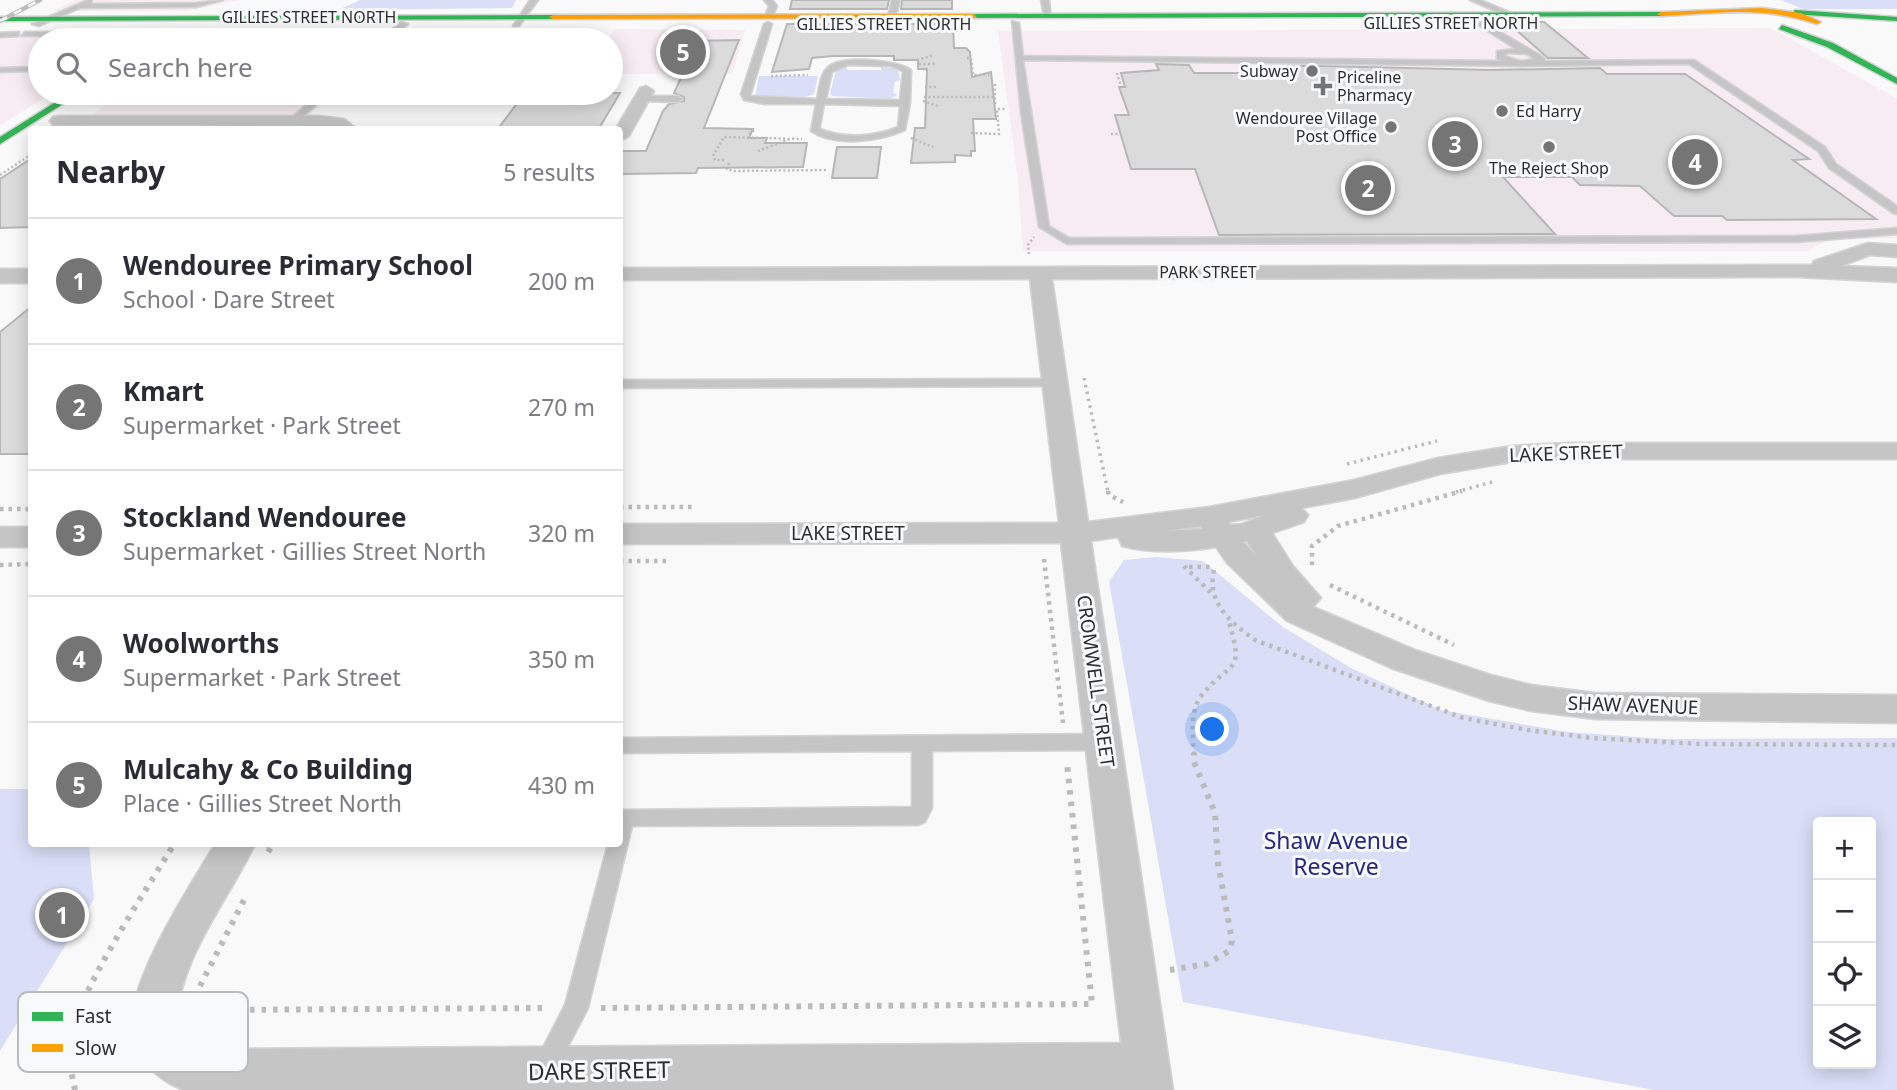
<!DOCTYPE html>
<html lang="en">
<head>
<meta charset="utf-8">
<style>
  :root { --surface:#fff; --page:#f7f7f7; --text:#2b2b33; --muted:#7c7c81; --line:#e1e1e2; --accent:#757576 }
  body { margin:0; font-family:"Noto Sans",sans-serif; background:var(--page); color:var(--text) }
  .controls { position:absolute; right:21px; bottom:21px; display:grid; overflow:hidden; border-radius:7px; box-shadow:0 4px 18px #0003 }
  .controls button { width:63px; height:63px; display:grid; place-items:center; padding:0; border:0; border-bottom:2px solid var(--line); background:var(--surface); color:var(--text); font:35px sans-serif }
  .you { position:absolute; left:1213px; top:730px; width:24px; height:24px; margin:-18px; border:5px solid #fff; border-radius:50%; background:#1a73e8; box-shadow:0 0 0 10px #1a73e833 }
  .badge { display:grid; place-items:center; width:46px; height:46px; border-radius:50%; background:var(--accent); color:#fff; font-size:23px; font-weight:700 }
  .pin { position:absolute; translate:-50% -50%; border:4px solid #fff; box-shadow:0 2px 7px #0006 }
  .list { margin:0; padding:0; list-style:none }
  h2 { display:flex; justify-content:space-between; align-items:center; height:91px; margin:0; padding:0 28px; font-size:30px }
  h2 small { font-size:23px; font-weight:400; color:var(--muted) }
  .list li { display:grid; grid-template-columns:46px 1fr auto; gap:21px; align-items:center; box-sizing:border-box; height:126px; padding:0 28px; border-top:2px solid var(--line) }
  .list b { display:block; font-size:26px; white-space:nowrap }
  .list p { margin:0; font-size:23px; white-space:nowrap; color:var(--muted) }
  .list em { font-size:23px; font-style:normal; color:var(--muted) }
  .icon { flex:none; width:38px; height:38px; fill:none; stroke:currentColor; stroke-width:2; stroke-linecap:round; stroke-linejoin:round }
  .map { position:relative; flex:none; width:1897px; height:1090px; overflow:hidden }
  .search { position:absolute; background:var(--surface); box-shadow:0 4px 18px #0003; left:28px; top:28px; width:595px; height:77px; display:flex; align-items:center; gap:18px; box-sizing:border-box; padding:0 24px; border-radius:38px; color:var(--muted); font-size:26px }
  .panel { position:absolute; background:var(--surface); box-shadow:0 4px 18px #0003; left:28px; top:126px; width:595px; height:721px; border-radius:7px }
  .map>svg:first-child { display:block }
</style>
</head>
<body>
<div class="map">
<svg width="1897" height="1090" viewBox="0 0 1897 1090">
  <rect width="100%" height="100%" fill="#f9f9fa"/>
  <path fill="#f7ecf1" d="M75,0H239L187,11H53Z
    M1767,28L1777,31L1897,99V238L1829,240L1806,251H1023L1018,180L998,31Z
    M272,29L405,30L393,40H219Z
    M615,29L745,30L732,74H611V40H607Z
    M140,30L146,36L138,40H40V93H53L0,125V31Z
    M124,93H334L294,129L70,130Z"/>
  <path fill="#dadff7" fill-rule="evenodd" d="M360,0H516L512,8L338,10Z
    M1781,0H1897V9H1803Z
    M846,66L847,70H881V66L898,69L900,80L895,82L893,93L898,95L889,99L833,96L830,94L836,70Z
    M759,76H818L814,94L802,98L755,96Z
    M1156,557L1203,561L1283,627L1351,668L1441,710L1568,732L1666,739L1897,738V1090H1654L1183,1002L1109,582L1124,560ZM1818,822H1871V1064H1818Z
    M0,789H31L32,844H89L94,899L0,1051Z"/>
  <path fill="#dbdbdb" stroke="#b8b7b7" stroke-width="2" d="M792,0H889L887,9H790Z
    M902,0H952V9H901Z
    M1507,22H1544L1588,58H1548Z
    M787,24H953L954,48H966L970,52L972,77L991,72L996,119H973L975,151H971V156L955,155V162L911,163L915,128H925L927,69H918V60H894V56H833L812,58L809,69L772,72Z
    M739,40L704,128L753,129L749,138H767L765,143H807L803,167L698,168L696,173L620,174V151H646L663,111L669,104L684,101V97L674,93L687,65H682L691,41Z
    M1156,64L1189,65L1194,73H1286L1282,66H1323L1490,70L1600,68L1607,74H1685L1809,159L1793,160L1876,219L1727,220L1722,216H1674L1640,186L1580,185L1572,177H1503L1555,234L1219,235L1195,169H1131L1115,115H1129L1119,87H1125L1121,73L1159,70Z
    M525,93H620L598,130H497Z
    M837,147H881L877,178H832Z
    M32,158V227L0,228V179Z
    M32,306V454H0V332Z"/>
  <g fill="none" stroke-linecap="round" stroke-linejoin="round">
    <defs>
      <path id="lane" d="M88,0H92L91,4L196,3L223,0L196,7L80,8L39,26L32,24Z
        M530,0H538L519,26H513Z
        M764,0H772L777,6L772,18L765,16L769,6Z
        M892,0H900L896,16L892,18L888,16Z
        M1041,0H1049L1051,18L1044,16Z
        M1470,0H1480L1516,15L1509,17Z
        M1012,21L1019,23L1023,56L1505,61L1497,59V51L1516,49L1478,25L1481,21L1545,58V61L1694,60L1825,147L1836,164L1897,206V214L1893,213L1829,168L1818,151L1689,64L1521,66L1023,60L1049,226L1069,238L1796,236L1897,228V234L1796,242L1067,244L1039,227L1021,113ZM1508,53L1527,54L1535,59L1521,61L1504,56Z
        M401,22L408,24L388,40H380Z
        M768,22L772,24L750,96L817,99C819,90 820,75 827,68C840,54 897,60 911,70L910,103L905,130C879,141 836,148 811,131L816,104H765L744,100L741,94L764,24ZM848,65L891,66L903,71L900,100L826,99L832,72ZM824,104L900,106L898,127C874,137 844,139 820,129V126Z
        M19,32V36L0,37V33Z
        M25,32H58L62,34L58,36H22Z
        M34,67L35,69L31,71L0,72V68Z
        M320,93H329L296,123H290V119Z
        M642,96H678L682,99L678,102L639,101V97Z
        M1054,379L1061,383L1059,386L620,388V380Z
        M1104,734L1111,737L1113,742L1111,747L1104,750L932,751V808L925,822L918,825L632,826L588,1008L554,1073L546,1077L538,1073L534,1065L565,1005L608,844H620V810L912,807V751L620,753V738Z"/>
      <path id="street" d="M646,86L654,91L629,136L620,141V130H615L640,88Z
        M59,116H319L344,119L358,130L319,126L53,125L50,121L53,117Z
        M1868,243L1897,245V257L1870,255L1841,266L1897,268V282L1797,277L1052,279L1088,522L1209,507L1354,480L1438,458L1512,446L1569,443H1897V459H1569L1512,462L1440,474L1355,498L1302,508L1308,515L1304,522L1272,533L1293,566L1321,598L1313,607L1415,650L1491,675L1531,685L1595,693L1897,695V723L1595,719L1531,711L1489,701L1391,668L1287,621L1227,563L1216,547C1185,552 1152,554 1122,546L1118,537L1091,541L1173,1090H183C158,1080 136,1060 132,1032C125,984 190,886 215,844H255C227,903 176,962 176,1030L198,1049L1121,1043L1061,543L620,544V524L1059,523L1030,279L620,280V268L1812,265L1814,261ZM1265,515L1242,524L1231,525L1228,522ZM1201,526L1203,529L1165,531ZM1247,541L1256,555L1243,542Z
        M0,269H32V283H0Z
        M0,527H32V547H0Z"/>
      <path id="fast" d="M1795,10L1897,17V21L1792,14Z
        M1661,12L1664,16L974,18L970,16L974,14Z
        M556,15L553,19L0,21V17Z
        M1782,25L1833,43L1897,78V84L1827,47L1779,29Z
        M70,93H80L0,144V137Z"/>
      <path id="slow" d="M1762,8L1801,13L1821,22L1817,24C1760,5 1719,14 1661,16L1657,14L1661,12Z
        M974,14L977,18L553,19L549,17L553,15Z"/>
    </defs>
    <use href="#lane" stroke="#d4d4d5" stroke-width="3"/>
    <use href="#street" stroke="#d4d4d5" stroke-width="3"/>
    <use href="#fast" stroke="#d4d4d5" stroke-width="3"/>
    <use href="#slow" stroke="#d4d4d5" stroke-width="3"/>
    <path stroke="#bcbbbc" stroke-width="2.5" stroke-dasharray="2 2.5" stroke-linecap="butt" d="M967,58H971L973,75H989
      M917,60L934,55
      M919,64H935
      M1117,73L1121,86
      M771,76L808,75
      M995,84V104
      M925,87H938
      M924,97H996
      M923,101L938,106
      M109,102L123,93
      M971,133L999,134L997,109H1006
      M749,134L754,130
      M1111,134H1118
      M911,138L933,147
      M758,151L790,139
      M724,160H715L713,156L724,137L802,139
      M729,163L727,169L733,171L826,170
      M0,175L32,154
      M1029,254L1028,245L1034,237"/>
    <path stroke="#bcbbbc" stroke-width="3.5" stroke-dasharray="2.5 4.5" stroke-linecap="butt" d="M1084,378L1108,492
      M1347,464L1437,441
      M1456,492L1492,482"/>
    <path stroke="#bcbbbc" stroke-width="4.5" stroke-dasharray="3.5 5" stroke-linecap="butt" d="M1108,491L1109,495L1123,502
      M620,507H692
      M0,509H32
      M1044,559L1063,723
      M620,561H668
      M0,565L32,564
      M1312,565V546L1338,526L1462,491
      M1184,566L1212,594
      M1189,567H1212
      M1214,570C1206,602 1231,623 1255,640L1463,718L1528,730L1592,738L1700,744L1897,745
      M1330,585L1454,645
      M1194,755C1193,737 1189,711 1202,695C1231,659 1245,676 1229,622"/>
    <path stroke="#bcbbbc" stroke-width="6" stroke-dasharray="4.5 7" stroke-linecap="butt" d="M268,852L273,844
      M1170,970L1207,964L1229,951L1232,941L1218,863L1215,813L1194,762V753
      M200,986L247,894
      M193,1006L211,1010L547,1008
      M601,1008L1092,1004L1067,763
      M75,1090C73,1078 69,1065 68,1053C67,1007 148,888 174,844"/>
    <use href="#lane" fill="#c6c5c5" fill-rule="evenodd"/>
    <use href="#street" fill="#c6c5c5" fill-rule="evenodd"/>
    <use href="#fast" fill="#30b455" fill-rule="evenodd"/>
    <use href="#slow" fill="#ff9f0a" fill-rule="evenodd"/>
    <defs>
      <path id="rail" d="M0,21L40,0"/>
    </defs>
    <use href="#rail" stroke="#bdbcbd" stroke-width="4.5"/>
    <use href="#rail" stroke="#f8f9fb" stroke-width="2.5" stroke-dasharray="8" stroke-linecap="butt"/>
  </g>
  <g fill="#757576" stroke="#f8f9fb" stroke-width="2.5">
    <circle cx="1312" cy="71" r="7"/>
    <path d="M1319.5 75.5h7v7h7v7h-7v7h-7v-7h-7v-7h7z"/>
    <circle cx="1502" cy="111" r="7"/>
    <circle cx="1391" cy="127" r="7"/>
    <circle cx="1549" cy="147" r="7"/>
  </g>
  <g text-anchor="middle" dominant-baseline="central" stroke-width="6" stroke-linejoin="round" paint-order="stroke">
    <g font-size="16" fill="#2e2e2f" stroke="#f8f9fb">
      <text x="309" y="17">GILLIES STREET NORTH</text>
      <text x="1451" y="23">GILLIES STREET NORTH</text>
      <text x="884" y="24">GILLIES STREET NORTH</text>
      <text x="1208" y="272">PARK STREET</text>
    </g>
    <g font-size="16" fill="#2e2e2f" stroke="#f8f9fb" text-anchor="end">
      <text x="1298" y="71">Subway</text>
      <text x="1337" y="77" text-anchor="start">Priceline<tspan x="1337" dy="18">Pharmacy</tspan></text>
      <text x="1516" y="111" text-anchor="start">Ed Harry</text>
      <text x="1377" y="118">Wendouree Village<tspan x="1377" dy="18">Post Office</tspan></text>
      <text x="1549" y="168" text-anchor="middle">The Reject Shop</text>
    </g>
    <g font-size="19" fill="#2e2e2f" stroke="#f8f9fb">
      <text transform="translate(1566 453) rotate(-2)">LAKE STREET</text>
      <text x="848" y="533">LAKE STREET</text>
      <text transform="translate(1096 681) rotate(82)">CROMWELL STREET</text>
      <text transform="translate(1633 705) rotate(2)">SHAW AVENUE</text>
    </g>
    <g font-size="23" fill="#292881" stroke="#f8f9fb">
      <text x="1336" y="840">Shaw Avenue<tspan x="1336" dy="26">Reserve</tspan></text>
    </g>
    <g font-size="23" fill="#2e2e2f" stroke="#f8f9fb">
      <text transform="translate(599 1070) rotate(-1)">DARE STREET</text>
    </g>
  </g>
  <rect x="18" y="992" width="230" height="80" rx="10" fill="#f8f9fb" stroke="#bbbcbe" stroke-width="2"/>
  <rect x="32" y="1012" width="31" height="9" fill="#30b455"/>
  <rect x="32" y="1044" width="31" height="8" fill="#ff9f0a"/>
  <g font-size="19" fill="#2e2e2f">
    <text x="75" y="1023">Fast</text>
    <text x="75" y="1055">Slow</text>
  </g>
</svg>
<div class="controls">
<button>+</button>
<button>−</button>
<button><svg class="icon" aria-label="locate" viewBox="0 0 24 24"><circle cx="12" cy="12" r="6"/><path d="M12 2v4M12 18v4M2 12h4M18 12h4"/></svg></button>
<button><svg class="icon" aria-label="layers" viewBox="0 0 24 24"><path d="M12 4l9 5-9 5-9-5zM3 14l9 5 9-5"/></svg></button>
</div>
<div class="you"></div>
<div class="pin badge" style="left:62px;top:915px">1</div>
<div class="pin badge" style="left:1368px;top:188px">2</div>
<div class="pin badge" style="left:1455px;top:144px">3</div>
<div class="pin badge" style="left:1695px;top:162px">4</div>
<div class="pin badge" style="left:683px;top:52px">5</div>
<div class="search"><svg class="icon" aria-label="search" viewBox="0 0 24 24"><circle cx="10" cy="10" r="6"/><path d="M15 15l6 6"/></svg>Search here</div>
<section class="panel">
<h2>Nearby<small>5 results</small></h2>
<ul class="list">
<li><span class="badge">1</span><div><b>Wendouree Primary School</b><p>School · Dare Street</p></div><em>200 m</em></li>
<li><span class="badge">2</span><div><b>Kmart</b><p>Supermarket · Park Street</p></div><em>270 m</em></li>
<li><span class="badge">3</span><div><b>Stockland Wendouree</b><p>Supermarket · Gillies Street North</p></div><em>320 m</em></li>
<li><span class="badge">4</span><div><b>Woolworths</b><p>Supermarket · Park Street</p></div><em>350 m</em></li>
<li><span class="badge">5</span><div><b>Mulcahy &amp; Co Building</b><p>Place · Gillies Street North</p></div><em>430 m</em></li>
</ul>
</section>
</div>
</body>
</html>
